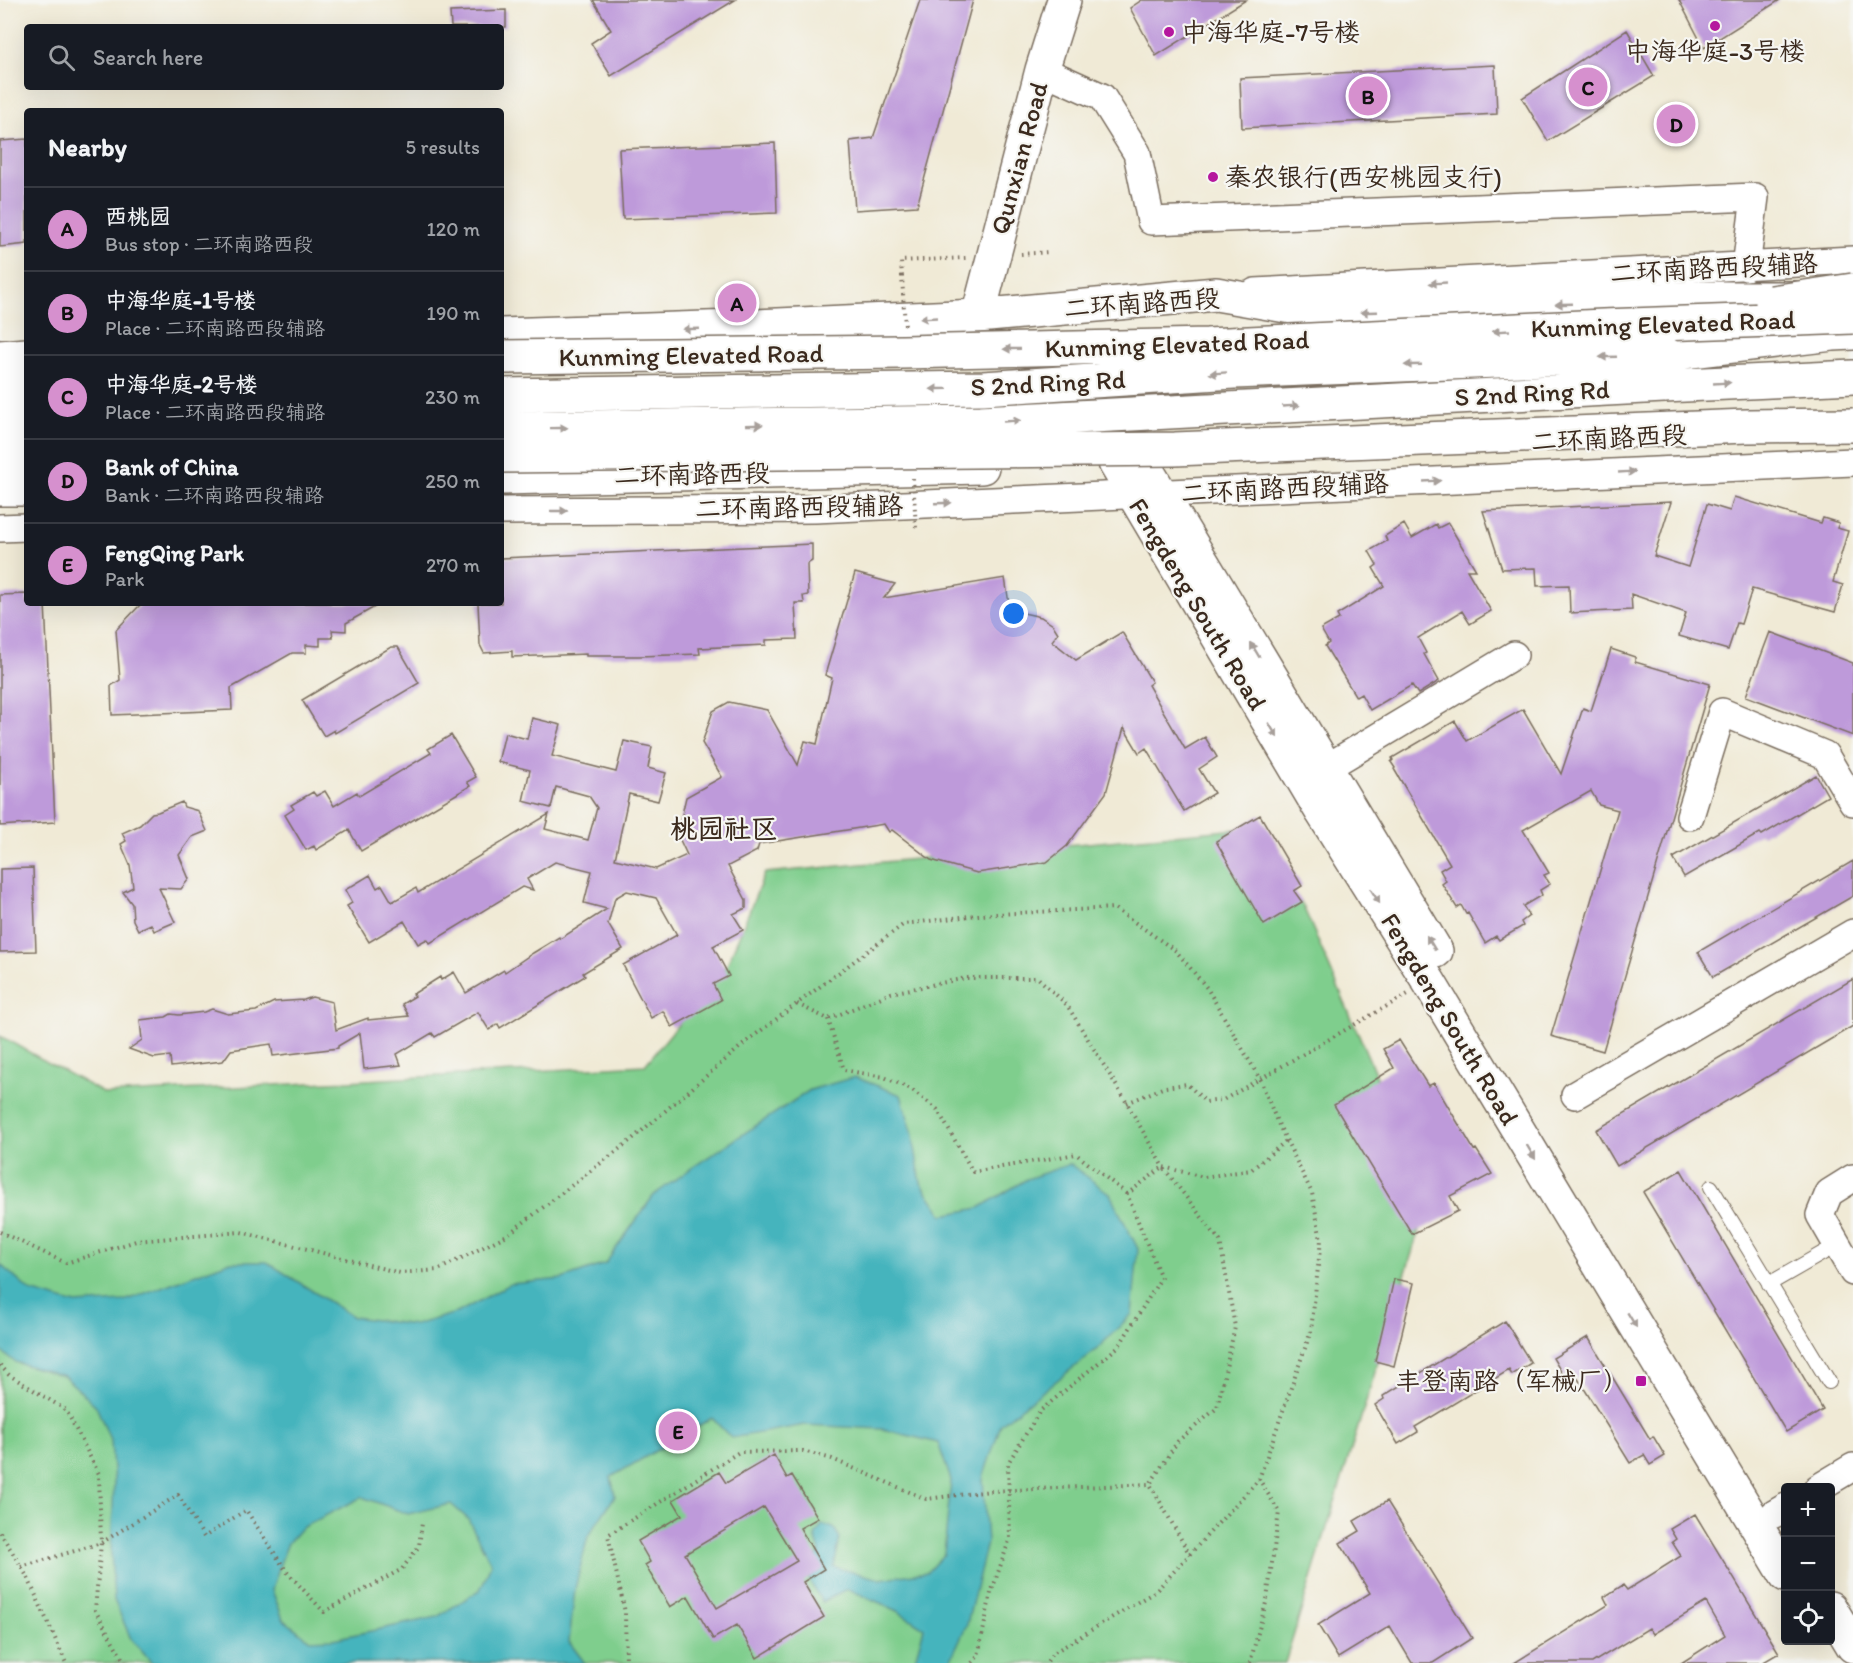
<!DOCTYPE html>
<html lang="en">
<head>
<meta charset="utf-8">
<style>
  :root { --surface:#171b24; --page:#242831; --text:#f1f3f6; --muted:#9ea1a6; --line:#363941; --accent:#d690ce }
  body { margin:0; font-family:Itim,"LXGW WenKai TC",sans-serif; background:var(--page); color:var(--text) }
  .controls { position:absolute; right:18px; bottom:18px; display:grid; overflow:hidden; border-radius:6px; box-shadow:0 6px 24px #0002 }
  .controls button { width:54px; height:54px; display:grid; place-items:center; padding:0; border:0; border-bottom:2px solid var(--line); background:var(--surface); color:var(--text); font:30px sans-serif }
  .you { position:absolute; left:1014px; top:614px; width:21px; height:21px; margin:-15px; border:4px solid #fff; border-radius:50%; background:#1a73e8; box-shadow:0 0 0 9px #1a73e833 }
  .badge { display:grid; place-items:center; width:39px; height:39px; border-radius:50%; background:var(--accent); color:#111; font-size:20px; font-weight:700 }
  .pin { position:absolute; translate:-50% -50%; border:3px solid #fff; box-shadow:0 2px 6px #0006 }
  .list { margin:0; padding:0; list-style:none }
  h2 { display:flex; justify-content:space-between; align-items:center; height:78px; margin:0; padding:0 24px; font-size:26px }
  h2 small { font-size:20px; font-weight:400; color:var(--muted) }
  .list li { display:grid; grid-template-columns:39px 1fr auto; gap:18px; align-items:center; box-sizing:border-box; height:84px; padding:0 24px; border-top:2px solid var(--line) }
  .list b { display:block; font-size:22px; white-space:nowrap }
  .list p { margin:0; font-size:20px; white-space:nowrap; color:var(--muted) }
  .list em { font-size:20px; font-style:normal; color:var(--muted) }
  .icon { flex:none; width:33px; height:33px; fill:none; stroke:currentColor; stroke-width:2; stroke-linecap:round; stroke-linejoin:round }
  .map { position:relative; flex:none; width:1853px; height:1663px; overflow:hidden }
  .search { position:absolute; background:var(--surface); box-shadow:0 6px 24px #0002; left:24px; top:24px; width:480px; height:66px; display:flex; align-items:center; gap:15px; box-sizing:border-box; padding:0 21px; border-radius:6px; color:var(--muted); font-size:22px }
  .panel { position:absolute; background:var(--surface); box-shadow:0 6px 24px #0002; left:24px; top:108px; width:480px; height:498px; border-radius:6px }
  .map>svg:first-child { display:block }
</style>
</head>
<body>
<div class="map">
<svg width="1853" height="1663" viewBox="0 0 1853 1663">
  <rect width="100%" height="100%" fill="#f6f6f2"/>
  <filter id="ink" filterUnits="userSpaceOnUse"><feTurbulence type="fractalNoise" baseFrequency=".0167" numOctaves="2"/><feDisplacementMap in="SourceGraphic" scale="12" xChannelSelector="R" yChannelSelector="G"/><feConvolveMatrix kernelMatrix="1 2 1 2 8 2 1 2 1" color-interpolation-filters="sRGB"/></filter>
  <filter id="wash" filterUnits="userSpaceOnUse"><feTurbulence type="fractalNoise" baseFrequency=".008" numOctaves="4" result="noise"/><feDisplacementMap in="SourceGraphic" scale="24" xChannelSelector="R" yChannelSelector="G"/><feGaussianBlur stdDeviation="1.35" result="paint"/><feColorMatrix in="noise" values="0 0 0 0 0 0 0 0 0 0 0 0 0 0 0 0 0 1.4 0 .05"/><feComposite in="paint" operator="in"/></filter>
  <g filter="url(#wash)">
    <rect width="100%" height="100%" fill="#f0ead6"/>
    <path fill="#7fce8d" stroke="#5d7c56" stroke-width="1.5" d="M1249,828L1303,906L1429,1198L1285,1663H0V1036L105,1094L645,1065L727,965L765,873Z"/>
    <path fill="#45b4bd" stroke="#406f6e" stroke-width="1.5" fill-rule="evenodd" d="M855,1077L901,1095L912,1131L921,1183L943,1215L979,1208L1027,1179L1070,1164L1110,1194L1138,1249L1132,1314L1096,1350L1001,1424L983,1478L987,1543L967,1624L949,1663H914L924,1628L896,1610L848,1589L822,1602L811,1584L806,1569L820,1552L815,1536L822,1524L834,1528L840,1538L834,1567L880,1579L927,1572L944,1554L951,1480L938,1443L882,1429L805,1425L731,1438L712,1418L611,1477L615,1496L588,1536L575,1589L569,1642L585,1663H152L131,1639L114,1600L111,1553L114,1482L111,1442L96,1406L64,1376L15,1362L0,1350V1264L30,1291L76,1304L124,1301L228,1262H267L353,1317L415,1325L459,1312L510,1284L562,1279L605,1264L654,1195L693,1167L810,1090ZM362,1497L408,1514L451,1504L468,1519L491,1564L480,1590L437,1617L333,1639L310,1640L283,1619L272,1590L281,1561L288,1543L301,1528Z"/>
    <g id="blocks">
      <path fill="#be9ada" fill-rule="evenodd" d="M593,0H735L611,76L591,43L611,30Z
        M920,0H973L917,206L855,210L850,141L873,138Z
        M1142,0H1246L1156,56L1130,8Z
        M1679,0H1780L1704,48Z
        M506,10V27H451L450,12Z
        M1627,30L1654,76L1548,141L1522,98Z
        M1495,65L1497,114L1242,128L1240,78Z
        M27,139V244L0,247V141Z
        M775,143L777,213L623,219L619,149Z
        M1734,497L1821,523L1823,518L1839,523L1837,528L1848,531L1833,582L1843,585L1835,612L1752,589L1741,624L1737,623L1728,650L1679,636L1686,613L1631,594L1632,610L1570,613L1569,585L1537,586L1536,568L1502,569L1483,511L1671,502L1654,556L1688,567L1707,504L1730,511Z
        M1448,523L1476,570H1467L1491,611L1470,624L1462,611L1418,638L1426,653L1424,654L1439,681L1418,694L1412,685L1370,710L1361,694L1356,697L1325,646L1329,643L1321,629L1339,619L1337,615L1384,586L1373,568L1377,565L1369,551L1387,541L1385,536L1404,524L1412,538L1436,524L1438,528Z
        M812,544V561L807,564L808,595L803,596L804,603H795L797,639L766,640V645L699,648L700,654L639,656H586V654L512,657V651L484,653L480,645L478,603H501V558Z
        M855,573L895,584L884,598L1005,578L1010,610L1041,617L1053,625L1058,633L1052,641L1076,660L1122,632L1152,682L1148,685L1185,749L1205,737L1217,757L1199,769L1214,793L1184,811L1146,748L1139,753L1124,728L1106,793L1067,846L1047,862L977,873L931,860L892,830L889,832L884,824L759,844L757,851L728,866L746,900V908L733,914L743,930L713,946L729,976L713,984L721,1000L672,1027L663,1011L651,1018L623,965L677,935L656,898L627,891L615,898L608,924L623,949L583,973L585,976L500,1028L498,1024L489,1030L478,1012L435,1037L432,1033L397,1054L401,1065L364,1069L360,1033L338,1046V1048L273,1056L271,1044L231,1050L223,1061L171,1067L170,1056L154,1058L129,1049L142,1040L140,1020L166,1017L171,1014L179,1015L204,1012L212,1009L228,1014L256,1011L274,1002L304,1000L312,997L332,1002L336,1030L368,1018V1020L409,1016L402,1004L415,996L413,994L440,977L441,980L454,972L466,993L504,970L505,972L533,953L559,937L560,939L607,909L584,903L592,871L555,862L527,879L533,890L522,887L430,943L427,939L418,944L404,921L369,942L347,906L352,903L345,890L370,875L377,888L382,885L392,902L416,888L418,893L549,814L545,829L588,840L597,808L589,796L556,787L551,808L523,801L530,770L498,762L505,733L527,739L532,718L561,725L552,756L616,772L624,741L652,747L648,768L666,773L658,801L629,794L615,859L656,869L687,855L680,840L679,827L686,797L722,777L702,743L713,711L729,702L767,710L798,765L805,741L817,744L832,678L825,675Z
        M27,594V603H45L55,822L0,826V595Z
        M142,603H382L346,623V631L332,630L333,638H320V646L306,645V653H292L231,688L232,710L112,715L111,686L120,680L116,630Z
        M1770,632L1853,663V736L1746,696Z
        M391,647H398L419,683L335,733L334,730L324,736L302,700Z
        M1611,649L1635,657V662L1710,684L1603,1051L1551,1036L1618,810L1599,805L1591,791L1523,830L1549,873L1544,875L1550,884L1540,890L1542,895L1523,906L1529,916L1521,922L1523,926L1499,940L1496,936L1485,943L1468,913L1466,914L1461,905L1457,908L1442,884L1446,881L1440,870L1450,864L1394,769L1395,768L1391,762L1393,760L1392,758L1455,721L1467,741L1523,709L1561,774L1583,708L1591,711Z
        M451,735L476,777L467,782L470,786L361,851L349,830L316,850L314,846L306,850L285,815L294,809L291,805L313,792L316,796L325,791L334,806L357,792L359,796L431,753L428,749Z
        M1816,775L1828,796L1762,835L1760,833L1684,877L1673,858Z
        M182,802L184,807L198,811L207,831L192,837L179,855L189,879L181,889L159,888L175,922L154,931L151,924L138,930L133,920L132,904L123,892L133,887L130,865L121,844L126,841L122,833L140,825L152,813L158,812Z
        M1260,815L1302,886L1294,891L1302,902L1264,925L1216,841Z
        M1853,861V896L1713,977L1698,952Z
        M33,868L36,951L0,952V869Z
        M1853,979V1026L1617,1166L1596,1130Z
        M1399,1040L1428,1086L1434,1083L1474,1150L1476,1149L1492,1174L1450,1196L1458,1211L1412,1234L1334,1105L1394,1068L1383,1049Z
        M1681,1170L1823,1410L1786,1432L1643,1192Z
        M1394,1279L1414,1283L1394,1366L1375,1361Z
        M1505,1321L1531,1363L1512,1375L1509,1370L1415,1427L1418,1432L1398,1444L1375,1405L1384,1399L1383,1396Z
        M1588,1337L1650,1439L1653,1436L1665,1456L1650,1465L1644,1455L1630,1463L1577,1377L1567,1382L1553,1358Z
        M774,1455L787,1478L792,1475L818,1518L800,1528L824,1569L803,1582L824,1617L757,1658L737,1625L713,1639L688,1596L670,1607L645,1565L650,1562L638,1541L682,1515L673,1500L719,1472L726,1483ZM764,1507L797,1561L717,1608L685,1554Z
        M1387,1501L1472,1638L1433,1663H1412L1390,1626L1338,1658L1318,1625L1370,1593L1340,1543L1360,1531L1354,1521Z
        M1695,1514L1779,1653L1762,1663H1681L1725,1635L1706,1602L1653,1634L1649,1628L1592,1663H1514L1608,1605L1604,1597L1623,1585L1627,1590L1681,1556L1672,1542L1676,1539L1670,1529Z"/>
    </g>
  </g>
  <g filter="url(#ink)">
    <use href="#blocks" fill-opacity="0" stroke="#7a6d5e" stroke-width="1.5"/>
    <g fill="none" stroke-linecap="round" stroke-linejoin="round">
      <defs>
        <path id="service" d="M1711,1187L1829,1382
          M1769,1284L1837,1245"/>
        <path id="minor" d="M1042,70L1102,97L1137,153L1151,221L1755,197L1746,267
          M1255,292L1853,260
          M501,511L815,509L1853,462
          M0,528L27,527
          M1326,768L1514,655
          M1690,816L1722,712L1825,755L1853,802
          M1575,1095L1853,933
          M1853,1178L1829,1193L1820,1215L1853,1272
          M1818,1488L1853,1467
          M1774,1514L1786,1507"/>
        <path id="tertiary" d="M978,316L1042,70L1064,0
          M1142,462L1436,951
          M1115,463L1322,812L1429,982L1786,1575
          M1830,1608L1853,1646"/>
        <path id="secondary" d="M501,335L735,327L978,316L1216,294L1333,314L1700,298H1801
          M0,357L27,355
          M501,478L982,467
          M0,489H27"/>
        <path id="trunk" d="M1666,354L1833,334L1853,333
          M0,374L27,373
          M1664,386L1853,377
          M0,402H27
          M0,435L27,434
          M0,466L27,465"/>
      </defs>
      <use href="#service" stroke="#7a6d5e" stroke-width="16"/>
      <use href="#minor" stroke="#7a6d5e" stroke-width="30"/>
      <use href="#tertiary" stroke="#7a6d5e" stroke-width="36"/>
      <use href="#secondary" stroke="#7a6d5e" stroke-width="36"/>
      <use href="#trunk" stroke="#7a6d5e" stroke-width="36"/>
      <path stroke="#7a6d5e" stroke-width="4" stroke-dasharray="1.5 4.5" stroke-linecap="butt" d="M1021,254L1050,252
        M902,276L901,261L966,258
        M797,1004L828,1019L891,993L966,978H1038L1067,1005L1127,1103L1163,1167L1204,1177L1251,1170L1287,1140
        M828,1019L844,1070L884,1077L911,1089L937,1109L973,1172L1076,1154L1127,1194
        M1127,1103L1165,1087L1187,1084L1206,1102L1223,1100L1408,994
        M0,1232L66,1263L136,1241L241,1232L400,1273L438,1270L507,1235L631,1140L751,1038L904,924L978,915L1114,908L1176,951L1207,988L1260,1079L1276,1119L1312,1193L1321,1240L1311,1331L1259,1479L1156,1591L1053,1653L1046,1663
        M0,1365L9,1375L66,1410L99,1474L101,1543L95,1610L125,1663
        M0,1532L28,1578L66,1663
        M21,1567L101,1543L178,1495L204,1537L246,1510L287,1572L324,1612L402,1569L419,1546L422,1523
        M626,1663L625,1612L608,1535L739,1452L803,1451L832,1459L926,1499L991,1491L1150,1484L1190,1555
        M972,1663L978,1656L991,1593L1010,1538L1008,1463L1040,1411L1119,1346L1161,1278L1127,1194L1163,1167L1220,1241L1235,1327L1217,1408L1178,1441L1150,1484
        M1250,1663L1267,1599L1279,1512L1259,1479"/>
      <use href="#service" stroke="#fff" stroke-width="14"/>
      <use href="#minor" stroke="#fff" stroke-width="27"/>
      <use href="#tertiary" stroke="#fff" stroke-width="33"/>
      <use href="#secondary" stroke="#fff" stroke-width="33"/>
      <use href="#trunk" stroke="#fff" stroke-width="33"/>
      <defs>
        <path id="trunk-bridge" d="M1772,302L1853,290
          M501,357L903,352L1207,345L1603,326L1853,317
          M501,395L983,388L1234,372L1666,354
          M501,428L981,422L1664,386
          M501,456L1175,449L1747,426L1853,425"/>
      </defs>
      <use href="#trunk-bridge" stroke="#7a6d5e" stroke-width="36" stroke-linecap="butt"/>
      <path stroke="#7a6d5e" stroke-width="4" stroke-dasharray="1.5 4.5" stroke-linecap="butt" d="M902,276L905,327
        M913,478L916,528"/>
      <use href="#trunk-bridge" stroke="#fff" stroke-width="33"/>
    </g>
    <defs><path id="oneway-solid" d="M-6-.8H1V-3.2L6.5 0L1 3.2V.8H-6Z" transform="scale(1.5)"/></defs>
    <g fill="#a79f9a">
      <use href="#oneway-solid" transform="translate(1438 283) rotate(177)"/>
      <use href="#oneway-solid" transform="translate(1564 304) rotate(178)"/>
      <use href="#oneway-solid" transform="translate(1369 312) rotate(178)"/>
      <use href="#oneway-solid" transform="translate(928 318) rotate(177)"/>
      <use href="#oneway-solid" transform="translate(691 329) rotate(178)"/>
      <use href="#oneway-solid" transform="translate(1501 331) rotate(177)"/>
      <use href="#oneway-solid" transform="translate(1012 349) rotate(179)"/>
      <use href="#oneway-solid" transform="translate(1608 357) rotate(178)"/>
      <use href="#oneway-solid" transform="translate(1413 365) rotate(178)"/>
      <use href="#oneway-solid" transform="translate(1218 373) rotate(176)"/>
      <use href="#oneway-solid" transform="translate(1722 383) rotate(-3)"/>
      <use href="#oneway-solid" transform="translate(939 389) rotate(179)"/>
      <use href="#oneway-solid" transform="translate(1291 406) rotate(-3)"/>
      <use href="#oneway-solid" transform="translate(1012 421) rotate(-3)"/>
      <use href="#oneway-solid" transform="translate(754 425) rotate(-1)"/>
      <use href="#oneway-solid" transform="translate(559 428) rotate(-1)"/>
      <use href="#oneway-solid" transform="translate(1627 472) rotate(-3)"/>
      <use href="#oneway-solid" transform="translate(1432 481) rotate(-3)"/>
      <use href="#oneway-solid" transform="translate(943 503) rotate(-2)"/>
      <use href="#oneway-solid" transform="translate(559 511)"/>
      <use href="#oneway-solid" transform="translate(1255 650) rotate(-121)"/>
      <use href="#oneway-solid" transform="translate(1273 730) rotate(59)"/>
      <use href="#oneway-solid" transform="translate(1375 896) rotate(58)"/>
      <use href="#oneway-solid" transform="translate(1431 943) rotate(-121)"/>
      <use href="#oneway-solid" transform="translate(1531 1152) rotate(59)"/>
      <use href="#oneway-solid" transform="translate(1632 1320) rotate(59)"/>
    </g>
  </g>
  <g fill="#b5179e" stroke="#f6f6f2" stroke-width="2">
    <circle cx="1715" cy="26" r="6"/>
    <circle cx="1169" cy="32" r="6"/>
    <circle cx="1213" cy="177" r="6"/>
    <rect x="1635" y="1375" width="12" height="12" rx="3"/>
  </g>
  <g text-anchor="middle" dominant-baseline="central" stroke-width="4.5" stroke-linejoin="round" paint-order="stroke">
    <g font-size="26" fill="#3b2a1e" stroke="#f6f6f2" text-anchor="start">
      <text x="1181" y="32">中海华庭-7号楼</text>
      <text x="1715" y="51" text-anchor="middle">中海华庭-3号楼</text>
      <text x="1225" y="177">秦农银行(西安桃园支行)</text>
      <text x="1629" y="1381" text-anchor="end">丰登南路（军械厂）</text>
    </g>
    <g font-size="26" fill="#3b2a1e" stroke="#f6f6f2">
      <text transform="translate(1019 158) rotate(-75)">Qunxian Road</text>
      <text transform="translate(1714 268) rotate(-3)">二环南路西段辅路</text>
      <text transform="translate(1142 303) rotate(-4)">二环南路西段</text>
      <text transform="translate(1663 324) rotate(-2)">Kunming Elevated Road</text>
      <text transform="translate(1177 344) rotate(-2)">Kunming Elevated Road</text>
      <text transform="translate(691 355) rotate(-1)">Kunming Elevated Road</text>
      <text transform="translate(1048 383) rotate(-3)">S 2nd Ring Rd</text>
      <text transform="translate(1532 393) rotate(-3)">S 2nd Ring Rd</text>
      <text transform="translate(1609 438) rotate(-3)">二环南路西段</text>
      <text transform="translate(692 474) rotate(-1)">二环南路西段</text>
      <text transform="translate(1285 488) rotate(-3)">二环南路西段辅路</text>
      <text transform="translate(799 507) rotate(-1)">二环南路西段辅路</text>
      <text transform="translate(1198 604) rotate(59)">Fengdeng South Road</text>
      <text transform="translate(1450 1019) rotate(59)">Fengdeng South Road</text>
    </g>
    <g font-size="27" font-weight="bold" fill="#3b2a1e" stroke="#f6f6f2">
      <text x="724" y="828">桃园社区</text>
    </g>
  </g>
</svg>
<div class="controls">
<button>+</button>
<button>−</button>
<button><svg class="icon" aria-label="locate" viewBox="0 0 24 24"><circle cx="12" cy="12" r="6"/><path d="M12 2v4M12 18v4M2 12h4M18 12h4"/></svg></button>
</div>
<div class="you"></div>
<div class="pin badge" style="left:737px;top:303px">A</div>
<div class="pin badge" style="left:1368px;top:96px">B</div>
<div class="pin badge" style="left:1588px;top:87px">C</div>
<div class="pin badge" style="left:1676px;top:124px">D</div>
<div class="pin badge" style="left:678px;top:1431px">E</div>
<div class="search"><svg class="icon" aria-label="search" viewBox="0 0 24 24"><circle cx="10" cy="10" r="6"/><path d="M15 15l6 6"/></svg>Search here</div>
<section class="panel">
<h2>Nearby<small>5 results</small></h2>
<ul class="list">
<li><span class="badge">A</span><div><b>西桃园</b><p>Bus stop · 二环南路西段</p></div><em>120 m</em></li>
<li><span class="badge">B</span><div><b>中海华庭-1号楼</b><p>Place · 二环南路西段辅路</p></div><em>190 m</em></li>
<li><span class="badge">C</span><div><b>中海华庭-2号楼</b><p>Place · 二环南路西段辅路</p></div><em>230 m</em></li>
<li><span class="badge">D</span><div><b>Bank of China</b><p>Bank · 二环南路西段辅路</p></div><em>250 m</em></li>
<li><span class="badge">E</span><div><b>FengQing Park</b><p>Park</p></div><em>270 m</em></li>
</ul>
</section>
</div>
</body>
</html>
